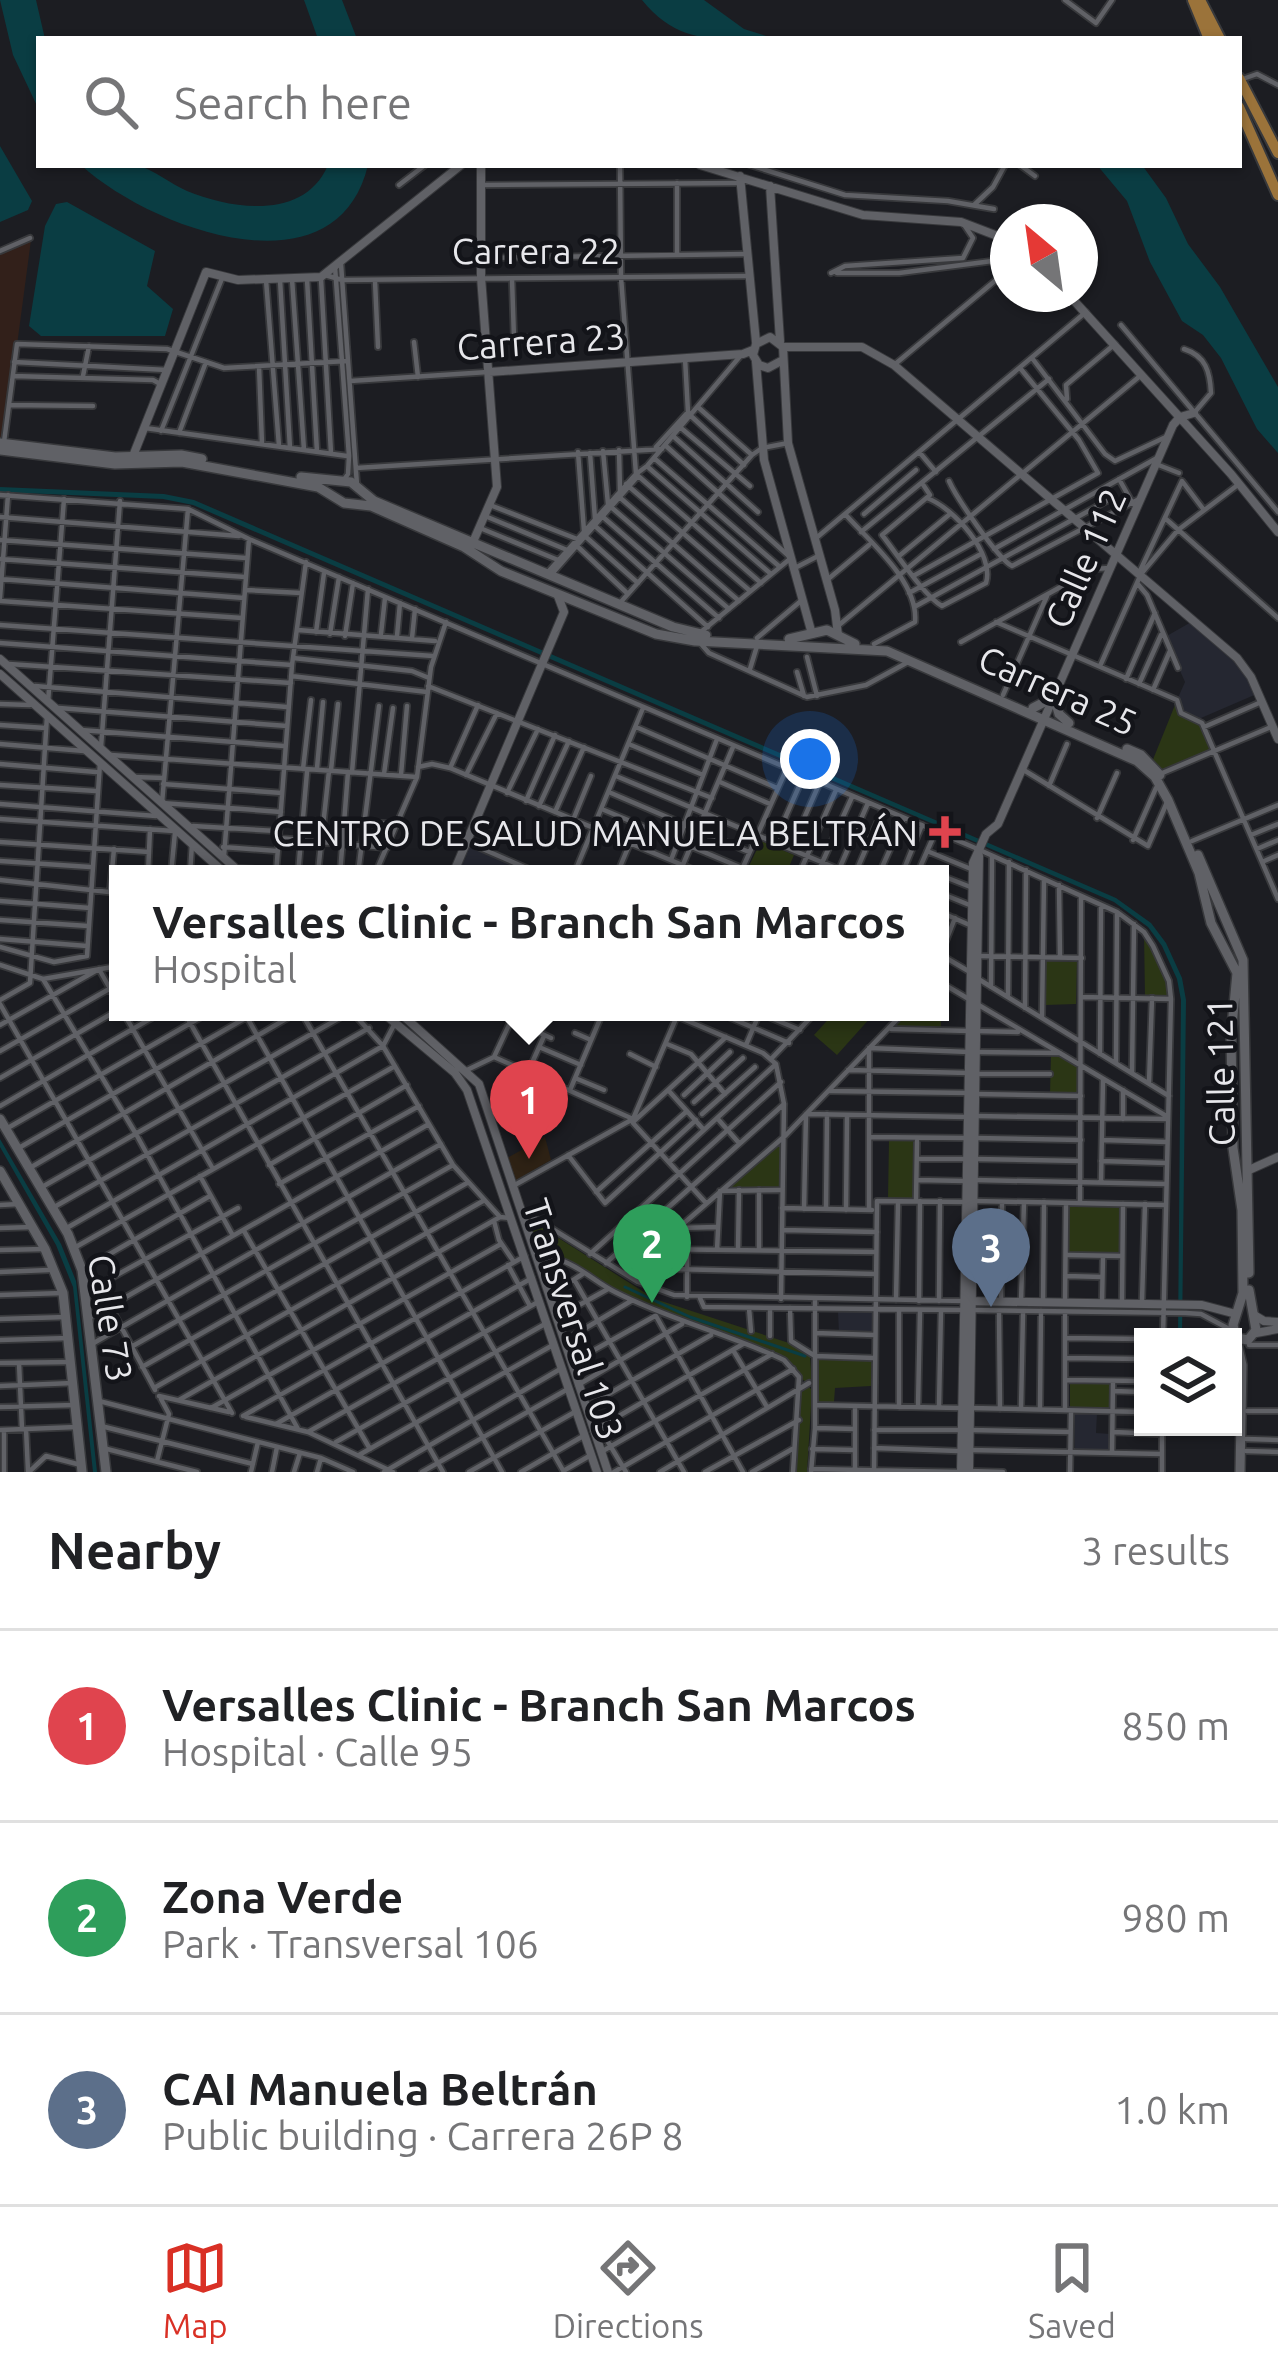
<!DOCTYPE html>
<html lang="en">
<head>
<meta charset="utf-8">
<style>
  :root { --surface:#fff; --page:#f2f2f2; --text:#202124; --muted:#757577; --line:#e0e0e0; --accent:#d93025 }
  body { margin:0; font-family:Ubuntu,sans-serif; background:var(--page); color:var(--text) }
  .controls { position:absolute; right:36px; bottom:36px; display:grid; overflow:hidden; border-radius:0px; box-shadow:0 3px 9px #0004 }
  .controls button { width:108px; height:108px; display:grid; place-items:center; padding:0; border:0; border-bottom:3px solid var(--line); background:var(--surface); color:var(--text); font:60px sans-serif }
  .compass { position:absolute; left:990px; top:204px; width:108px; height:108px; border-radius:50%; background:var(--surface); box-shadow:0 3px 9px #0004; rotate:331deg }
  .you { position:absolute; left:810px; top:759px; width:42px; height:42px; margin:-30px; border:9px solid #fff; border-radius:50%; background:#1a73e8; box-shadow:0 0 0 18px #1a73e833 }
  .badge { display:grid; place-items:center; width:78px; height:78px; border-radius:50%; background:var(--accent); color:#fff; font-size:39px; font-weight:700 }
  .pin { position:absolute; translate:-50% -99px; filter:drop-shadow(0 3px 6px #0008) }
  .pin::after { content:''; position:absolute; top:63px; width:42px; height:36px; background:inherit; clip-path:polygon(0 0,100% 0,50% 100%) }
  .popup { position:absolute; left:109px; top:865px; width:840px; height:156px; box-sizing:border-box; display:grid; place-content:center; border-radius:0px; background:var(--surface); filter:drop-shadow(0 3px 9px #0005); font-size:39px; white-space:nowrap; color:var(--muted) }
  .popup b { font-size:45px; color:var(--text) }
  .popup::after { content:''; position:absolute; left:50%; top:100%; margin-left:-24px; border:24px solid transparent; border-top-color:var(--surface) }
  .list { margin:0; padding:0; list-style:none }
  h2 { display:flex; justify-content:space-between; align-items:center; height:156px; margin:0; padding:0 48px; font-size:51px }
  h2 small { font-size:39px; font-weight:400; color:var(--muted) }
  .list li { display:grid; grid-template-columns:78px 1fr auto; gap:36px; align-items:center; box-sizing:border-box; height:192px; padding:0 48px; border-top:3px solid var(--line) }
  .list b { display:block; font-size:45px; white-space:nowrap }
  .list p { margin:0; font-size:39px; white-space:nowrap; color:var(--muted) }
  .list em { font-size:39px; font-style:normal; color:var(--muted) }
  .icon { flex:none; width:66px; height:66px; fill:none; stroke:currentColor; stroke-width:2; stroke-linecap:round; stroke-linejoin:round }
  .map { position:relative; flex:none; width:1278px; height:1472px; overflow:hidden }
  .search { position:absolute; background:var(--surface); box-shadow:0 3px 9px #0004; left:36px; right:36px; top:36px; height:132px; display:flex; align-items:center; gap:30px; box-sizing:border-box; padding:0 42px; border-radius:0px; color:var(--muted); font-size:45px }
  .sheet { height:732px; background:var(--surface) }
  nav { display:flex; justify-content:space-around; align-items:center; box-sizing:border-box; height:168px; border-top:3px solid var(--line); background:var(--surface); font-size:33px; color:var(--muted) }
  nav a { display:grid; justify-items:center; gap:6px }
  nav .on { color:var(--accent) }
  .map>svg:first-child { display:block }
</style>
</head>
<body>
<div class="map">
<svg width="1278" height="1472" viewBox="0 0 1278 1472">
  <rect width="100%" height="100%" fill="#1c1d22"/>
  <path fill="#32201a" d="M31,240L4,443H0V251Z"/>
  <path fill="#252731" d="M1193,621L1237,658L1259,693L1201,718L1202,723L1181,713L1177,700L1185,682L1165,637Z
    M468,842L540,874H453Z
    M838,1312H873V1333H839Z
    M1075,1413H1097L1096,1433L1111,1434V1451L1075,1450Z"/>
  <path fill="#2e2215" d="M545,1137L551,1160L515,1181L507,1158Z"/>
  <path fill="#2b3615" d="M1177,700L1181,713L1202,723L1214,751L1162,773L1152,762Z
    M761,841L794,855L786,874L747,870Z
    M1144,932L1162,962L1171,999L1145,998Z
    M1046,961L1077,962L1076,1004L1045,1005Z
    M940,982L941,1031L888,1029L904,1012H940Z
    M835,1012H867L872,1016L837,1055L814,1035Z
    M1060,1053L1082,1065L1081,1096L1050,1095L1051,1054Z
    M786,1135L782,1190L720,1191Z
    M889,1140H915L914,1199L888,1198Z
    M1066,1203L1123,1204L1122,1256L1066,1255Z
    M530,1220L655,1299L789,1343L810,1356L812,1385L798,1377L784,1360L609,1288L566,1261L550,1256L538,1259L526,1224Z
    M817,1359L872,1360L871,1386L835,1388L834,1402H817Z
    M1070,1382L1111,1383V1409H1070Z
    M809,1387L812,1390L807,1472H794L799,1394Z"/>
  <path fill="#0a3d43" d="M0,0H36L45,39H39V110L13,55Z
    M304,0H342L357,39H318Z
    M642,0H704L744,29L776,39C721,39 680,47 642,0Z
    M0,146L32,201L28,210L0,222Z
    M81,165C98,165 121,161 137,165C154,170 171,184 187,191C233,210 305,220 328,165H368C336,299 148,227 81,165Z
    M1097,165H1142L1166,198L1188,244L1220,287L1278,387V453L1257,429L1221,358L1203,335L1182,321L1150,262L1127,201Z
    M67,202L155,251L147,286L173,309L165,336H41L29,326L45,226L56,204Z
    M0,487L164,494L194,500L1116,898L1151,923L1166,943L1182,978L1186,1000L1182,1337H1178L1181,1000L1177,979L1162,946L1148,927L1114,902L193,505L163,499L0,492Z
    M0,1139L61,1244L76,1281L97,1472H93L73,1287L56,1245L0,1147Z"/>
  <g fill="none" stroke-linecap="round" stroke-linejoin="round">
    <path stroke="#0a3d43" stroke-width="3" d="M625,1287L690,1317L805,1356"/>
    <defs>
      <path id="minor" d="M1065,0L1096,23L1112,0
        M1240,80L1257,74L1278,85
        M620,165L621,277L636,474L761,583
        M750,165L845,195L948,201L994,209
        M1020,165L1035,176
        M677,183V255
        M399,185L425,165
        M481,185L740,183
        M974,205L993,187L1005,165
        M0,251L30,238
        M483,258L747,254
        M341,264L357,485
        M335,267L349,456L348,474L343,481
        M831,273L845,266L963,258L973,238L965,226
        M837,273H899L1008,259
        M325,275L342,280L749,276
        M292,279L304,450
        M307,279L317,452
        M321,279L331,453
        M512,279L514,339
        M266,280L279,446
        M280,280L290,448
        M375,281L378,347
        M1121,325L1278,512
        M502,340L530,337
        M414,342L418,377
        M1184,349C1206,356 1210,372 1211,393L1194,413
        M1032,358L1105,454L1115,461L1168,436
        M14,362L167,370
        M894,365L1008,270
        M259,366L262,444
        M13,376L153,380L162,385
        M83,376L89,346
        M350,381L488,372
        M1067,399L1066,385L1115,344
        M9,405L93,406
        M699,408L752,455
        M691,416L744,465
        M145,428L347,456
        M681,428L750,486
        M161,431L223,276
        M179,433L206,362
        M673,436L758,512
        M4,442L17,344L167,349L224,368L347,361
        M666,446L791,558L702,631
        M656,447L688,412L685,358
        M619,450L620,491
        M603,451L608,504
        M578,452L584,531
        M590,453L595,519
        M920,453L936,472
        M654,458L780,567
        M1156,464L1179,473
        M356,468L662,449
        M649,468L771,574
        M1119,479L1133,504
        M949,481C956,497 998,559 1012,566L1141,498
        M922,483L930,495L882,535C897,554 924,596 942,606L986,583C995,554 954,508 927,498
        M626,484L749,590
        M0,495L188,509L249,539L973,847L1117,912L1144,932L1153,946L1169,981L1171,999L1163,1337
        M617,495L739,601
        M490,505L577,539
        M611,507L729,609
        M188,509L162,803L281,812
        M845,514C870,542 919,582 915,622L874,644
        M864,514L916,470
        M485,516L567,550
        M0,517L239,536
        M603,517L719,618
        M1166,519L1278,618
        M595,526L708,627
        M480,528L558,560
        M861,532L1049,379
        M586,537L638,583
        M815,539L1086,312
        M0,540L246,558
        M577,546L628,594
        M994,549L1157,458
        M899,556L950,514
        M0,559L245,577
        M793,569L820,555
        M547,573L636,474L647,466L742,354
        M1139,573L1182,481L1204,510
        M551,575L638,476
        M915,575L1098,473L1079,440L1020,368
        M0,579L244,598
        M827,580L869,545
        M1137,583L1147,595L1178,668
        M247,590L301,593
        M909,593L981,554
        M0,598L8,495
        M0,601L242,618
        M619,604L752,455L762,448L788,443
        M916,606L1112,498
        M996,622L1177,700L1181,713L1202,723L1278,899
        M0,625L433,656
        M839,625L1140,376
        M298,630L435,641
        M316,632L324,573
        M330,634L339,577
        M381,634L385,598
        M345,636L353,583
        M397,636L400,603
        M412,638L415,609
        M757,638L802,600
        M961,642L1093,569L1110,568
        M0,643L292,665
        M702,645L709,653L807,697L866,685L910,661
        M807,657L817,696
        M293,658L412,671L429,678
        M9,664L291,683
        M1100,666L1141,574L1178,530L1239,484
        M750,669L757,646
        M797,672L804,696
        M291,676L427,692
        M1126,679L1155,613
        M1139,684L1161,635
        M35,686L287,707
        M428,686L712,798
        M1153,690L1170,651
        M1003,695L1047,596
        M48,702L64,499
        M0,704L30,705
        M59,708L287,726
        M0,725L46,728
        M636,727L777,788
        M1204,727L1259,703
        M81,730L284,746
        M0,744L84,751
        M631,745L703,775
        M101,747L120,501
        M111,755L417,777
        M0,764L96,772
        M451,766L478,705
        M418,767L432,764L450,768L704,874
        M317,768L323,702
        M303,769L311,700
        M1022,769L1148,846L1168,800
        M331,770L338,704
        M352,772L368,589
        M384,774L393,708
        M1160,774L1271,727
        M401,775L407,706
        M466,775L497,713
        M616,776L850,874
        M133,777L164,778
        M720,782L770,804
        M163,784L282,793
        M0,785L96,791
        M1049,786L1067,744
        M507,793L538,729
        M611,793L749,852
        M526,801L555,735
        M0,804L156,816
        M539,806L569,741
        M604,810L742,868
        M555,812L584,747
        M1097,818L1117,773
        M0,819L174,831
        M573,820L591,776
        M363,822L398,824
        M193,826L277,831
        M1251,835L1278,824
        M279,838L387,848
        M1133,840L1156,788
        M775,841L804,775
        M1192,841L1278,805
        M0,842L149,852
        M469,843L540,874
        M223,847L277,851
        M791,848L820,782
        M1257,849L1278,840
        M927,851L971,869
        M224,856L249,539
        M671,860L717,739
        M0,861L90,867
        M1262,862L1278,855
        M236,868L344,874
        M318,872L329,771
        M148,874L150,829
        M171,874L175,832
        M190,874L192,844
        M276,874L292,665L306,562
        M298,874L307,772
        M340,874L348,772
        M358,874L379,706
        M375,874L417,777L431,667L446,622
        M574,874L643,708
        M617,874L630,843
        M679,874L733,747
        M740,874L787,768
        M799,874L836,790
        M817,874L852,797
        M837,874L868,803
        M855,874L883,809
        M879,874L904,818
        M902,874L922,825
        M917,874L936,831
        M940,875L973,888
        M0,880L118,893
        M1059,885L1060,957
        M110,891L114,849
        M940,893L972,906
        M0,901L90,908
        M940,912L972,926
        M0,920L88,926
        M0,939L87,946
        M0,947L54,962L87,956L100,763
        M941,955L970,972
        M940,956L955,918
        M979,956L1082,958
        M0,965L43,979L118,966
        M43,979L136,1134L298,1429
        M980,980L1169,1096
        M940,982L967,998
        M991,987L992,856
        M1008,995L1009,862
        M1081,997L1171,999
        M0,1000L30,983L47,716
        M0,1004L232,1413
        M977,1004L1168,1117
        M1025,1008L1026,870
        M123,1012L213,1169
        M184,1012L443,1472
        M244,1012L502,1472
        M301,1012L564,1472
        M352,1012L383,1046L453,1165L500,1217L510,1218
        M667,1012L763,1053L776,1064L784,1104L781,1299
        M717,1012L789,1043
        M757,1012L800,1030
        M800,1012L812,1017
        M548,1013L540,1033L551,1038
        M483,1016L485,1012
        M1042,1017L1044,879
        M0,1025L99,969L118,1003
        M891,1029L970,1031
        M976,1031L1018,1032
        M575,1033L591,1040
        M667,1044L691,1054L725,1094
        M746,1045L760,1012
        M539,1047L581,1065
        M0,1051L118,984
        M976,1052L1060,1053
        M630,1054L656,1067
        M1100,1054L1101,905
        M494,1057L633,1119
        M772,1058L816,1012
        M1116,1062L1117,912
        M467,1070L494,1057L515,1012
        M848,1070L969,1073
        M528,1072L544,1036
        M1132,1073L1134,924
        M978,1074H1050
        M0,1078L118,1010
        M575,1078L604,1090
        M1149,1083L1152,998
        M570,1090L603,1012
        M668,1090L704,1130
        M830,1091L969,1093
        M976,1094L1081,1096
        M684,1095L730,1052
        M694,1102L743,1058
        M0,1106L162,1012
        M702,1114L755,1067
        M976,1116L1168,1119
        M717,1118L739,1143
        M633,1119L677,1016
        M1123,1119V1090
        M633,1122L726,1037
        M633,1123L706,1203
        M6,1129L210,1012
        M869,1137L966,1138
        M975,1138L1081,1140
        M1102,1140L1167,1142
        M17,1149L256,1012
        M568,1155L605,1203L696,1120
        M917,1159H965
        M975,1159L1080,1161
        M1101,1161L1166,1163
        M669,1162L776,1064
        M269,1165L407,1085
        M28,1169L298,1012
        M200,1176L232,1234
        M917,1180L965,1181
        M975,1180L1166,1184
        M1101,1182L1103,1080
        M279,1184L419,1106
        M513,1186L633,1119
        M42,1187L350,1012
        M720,1191L780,1190
        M596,1192L687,1111
        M916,1201L917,1141
        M975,1201L1166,1205
        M1080,1203L1081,897
        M0,1205L19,1204
        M56,1206L369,1028
        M782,1208L872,1210
        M804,1209L806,1114L968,1117
        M826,1209L827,1114
        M846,1210L847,1115
        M869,1210V1048L969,1052
        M525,1212L638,1282L674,1295L965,1301
        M494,1221L499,1240L514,1262
        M0,1228L33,1227
        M680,1228L716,1227
        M65,1229L383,1046L394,1025
        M782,1230L877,1232
        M244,1231L370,1449
        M74,1248L395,1066
        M654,1249L876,1252
        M687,1249V1297
        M0,1250L45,1249
        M717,1250L720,1191
        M738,1250L739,1190
        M759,1250V1190
        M590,1254L781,1082
        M1068,1255L1122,1256
        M538,1260C567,1252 590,1280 615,1292C670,1320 729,1334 784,1360L799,1377L793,1472
        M606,1263L784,1104
        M508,1265L530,1306
        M632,1268L876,1274
        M82,1270L210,1196
        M0,1272L49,1270
        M625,1274L786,1135L904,1012
        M1066,1276L1102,1277
        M575,1281L684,1472
        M86,1292L238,1208
        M0,1295L63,1293
        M549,1296L584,1273
        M700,1298L704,1307L964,1310
        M896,1300L898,1204
        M1122,1300L1123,1204
        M919,1301L920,1201
        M939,1301L940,1201
        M1142,1301L1145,1204
        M1001,1302L1002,1202
        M1021,1302L1024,1202
        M1043,1303L1044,1202
        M1065,1303L1066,1203
        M1102,1303L1103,1256
        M110,1306L155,1390
        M749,1308L751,1331
        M790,1308L791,1341L815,1356L874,1358
        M971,1310L1186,1313L1201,1314L1231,1330
        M999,1312L1000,1409
        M656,1316L743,1472
        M89,1318L429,1124
        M556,1318L608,1289
        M0,1319L67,1317
        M815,1333L875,1335
        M770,1336V1308
        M1065,1338L1143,1339
        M0,1340L69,1338
        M564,1341L631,1301
        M92,1344L441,1144
        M1249,1345H1278
        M131,1347L453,1165
        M733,1350L767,1407
        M1065,1358L1143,1359
        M0,1363L70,1362
        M19,1363L22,1429
        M571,1363L655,1316
        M142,1367L467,1183
        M1065,1380L1143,1381
        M578,1385L682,1324
        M0,1386L73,1383
        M154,1388L483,1201
        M1113,1391L1143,1392
        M159,1396L229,1412
        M179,1400L500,1217
        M99,1401L321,1458L353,1472
        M815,1405L959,1408
        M939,1406L941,1310
        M0,1407L75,1405
        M586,1407L711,1335
        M899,1407V1311
        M918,1407L920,1311
        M1040,1407L1041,1311
        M211,1408L501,1244
        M970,1408L1143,1412
        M1021,1409L1023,1313
        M1065,1410V1314
        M1247,1411H1278
        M243,1416L525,1256
        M246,1417L308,1432L393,1472
        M276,1424L532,1278
        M101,1426L253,1464
        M599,1427L626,1472
        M815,1428L855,1429
        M26,1429L28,1471
        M0,1430L77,1427
        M4,1430V1472
        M874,1430H958
        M970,1430L1070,1432
        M593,1431L743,1344
        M308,1432L538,1302
        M1113,1432L1162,1434
        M1246,1439L1278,1440
        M336,1442L545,1324
        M103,1448L197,1472
        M874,1448L958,1451
        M812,1449L854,1450
        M969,1450L1162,1454
        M1246,1451L1278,1452
        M601,1452L772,1354
        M1112,1453L1113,1381
        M359,1455L553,1345
        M157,1461L169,1414L161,1399
        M811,1469L961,1472
        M565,1470L591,1455
        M855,1470V1406
        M969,1471L1003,1472
        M29,1472L46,1456L81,1465
        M251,1472L258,1442
        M272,1472L277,1447
        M294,1472L300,1453
        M317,1472L321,1458
        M384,1472L562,1368
        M422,1472L568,1389
        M469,1472L573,1413
        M521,1472L585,1435
        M614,1472L793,1369
        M660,1472L809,1383
        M705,1472L799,1420
        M752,1472L794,1448
        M811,1472L815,1428V1299
        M874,1472L877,1201L967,1202
        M1070,1472L1071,1412
        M1162,1472V1427"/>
      <path id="tertiary" d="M700,165L863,215L961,222L1008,240
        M740,176L756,342
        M770,186L780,341
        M1068,294L1231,474L1278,532
        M783,347H862L894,365L1237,658L1251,677L1278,739
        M781,361L768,368L759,365L753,355L756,344L770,337L783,347L788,443L835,610L838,635
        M756,362L764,460L812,634
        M489,372L743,354L753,350
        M133,456L206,272L238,280L321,277L461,165
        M473,542L497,487L481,277V165
        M0,659L242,874
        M0,674L226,874
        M453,874L564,612L558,596
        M382,1012L455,1073L467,1090L597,1472
        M399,1012L479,1084L608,1472
        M1249,1170L1278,1157
        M966,1301L1202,1305L1236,1314
        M1254,1315L1264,1321L1278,1322
        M1256,1333L1278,1329
        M961,1472L973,863L986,834L998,824L1173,425L1180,417L1194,413
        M969,1472L979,856"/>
      <path id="secondary" d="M0,443L115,457L181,455L202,459
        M0,450L115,464L182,462L318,487L344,503L371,506L464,547L501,571L656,634L695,641L887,651L1137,761L1155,777L1168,800L1199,873L1211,923L1237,973L1231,1037L1233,1148L1242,1210L1243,1293L1233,1325L1242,1365L1240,1472
        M301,477L351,482L374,501L673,627L706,635
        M789,639L827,630L855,644
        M1033,708L1054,697L1059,714L1069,723
        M1127,749L1141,755L1160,775
        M1198,855L1243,960L1249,1273
        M0,1119L68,1234L82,1270L106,1472
        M0,1171L45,1249L63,1293L82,1472
        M1237,1338L1248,1340L1256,1330L1249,1290"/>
      <path id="primary" d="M1193,0L1209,39
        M1200,0L1220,39
        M1239,78L1278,153
        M1239,107L1278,195"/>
    </defs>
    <use href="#minor" stroke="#38393c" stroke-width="8"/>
    <use href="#tertiary" stroke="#38393c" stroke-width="10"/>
    <use href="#secondary" stroke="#38393c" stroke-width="12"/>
    <use href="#primary" stroke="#38393c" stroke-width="14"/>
    <use href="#minor" stroke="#606166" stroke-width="4.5"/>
    <use href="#tertiary" stroke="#606166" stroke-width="8"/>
    <use href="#secondary" stroke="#606166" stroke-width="9"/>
    <use href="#primary" stroke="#9b733a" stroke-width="10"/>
  </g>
  <path fill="#e0444e" stroke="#131419" stroke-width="4.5" d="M939 814h12v12h12v12h-12v12h-12v-12h-12v-12h12z"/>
  <g text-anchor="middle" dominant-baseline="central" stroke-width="9" stroke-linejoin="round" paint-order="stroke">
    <g font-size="36" fill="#e7e7eb" stroke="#131419">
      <text x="536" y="250">Carrera 22</text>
      <text transform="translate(541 341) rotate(-4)">Carrera 23</text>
      <text transform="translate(1085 558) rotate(-66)">Calle 112</text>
      <text transform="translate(1058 690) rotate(24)">Carrera 25</text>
      <text transform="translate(1220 1072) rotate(-91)">Calle 121</text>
      <text transform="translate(111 1318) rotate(81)">Calle 73</text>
      <text transform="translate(574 1319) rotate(72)">Transversal 103</text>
    </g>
    <g font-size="36" fill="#e7e7eb" stroke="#131419" text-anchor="end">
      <text x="918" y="832">CENTRO DE SALUD MANUELA BELTRÁN</text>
    </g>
  </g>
</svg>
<div class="controls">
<button><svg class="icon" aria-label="layers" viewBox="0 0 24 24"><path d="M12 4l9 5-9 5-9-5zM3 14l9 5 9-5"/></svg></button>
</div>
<svg class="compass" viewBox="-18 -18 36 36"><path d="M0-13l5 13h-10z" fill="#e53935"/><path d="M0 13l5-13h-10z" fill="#757577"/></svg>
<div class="you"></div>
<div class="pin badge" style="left:529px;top:1159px;background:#e0444e">1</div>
<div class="popup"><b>Versalles Clinic - Branch San Marcos</b>Hospital</div>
<div class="pin badge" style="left:652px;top:1303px;background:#2e9e5b">2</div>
<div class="pin badge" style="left:991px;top:1307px;background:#5c6f8a">3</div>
<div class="search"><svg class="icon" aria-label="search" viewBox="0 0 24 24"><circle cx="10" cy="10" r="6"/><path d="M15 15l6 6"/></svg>Search here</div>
</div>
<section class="sheet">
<h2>Nearby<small>3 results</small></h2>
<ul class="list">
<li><span class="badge" style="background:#e0444e">1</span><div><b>Versalles Clinic - Branch San Marcos</b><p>Hospital · Calle 95</p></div><em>850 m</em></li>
<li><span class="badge" style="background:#2e9e5b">2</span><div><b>Zona Verde</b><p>Park · Transversal 106</p></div><em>980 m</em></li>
<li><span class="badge" style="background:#5c6f8a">3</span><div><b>CAI Manuela Beltrán</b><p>Public building · Carrera 26P 8</p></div><em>1.0 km</em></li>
</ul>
</section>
<nav>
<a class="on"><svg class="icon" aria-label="map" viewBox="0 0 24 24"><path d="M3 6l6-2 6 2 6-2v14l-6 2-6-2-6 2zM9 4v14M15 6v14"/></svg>Map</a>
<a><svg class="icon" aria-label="directions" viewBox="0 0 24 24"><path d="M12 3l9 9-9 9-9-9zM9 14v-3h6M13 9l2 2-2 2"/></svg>Directions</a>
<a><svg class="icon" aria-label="saved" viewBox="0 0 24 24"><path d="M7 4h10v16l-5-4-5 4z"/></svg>Saved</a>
</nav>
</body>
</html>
